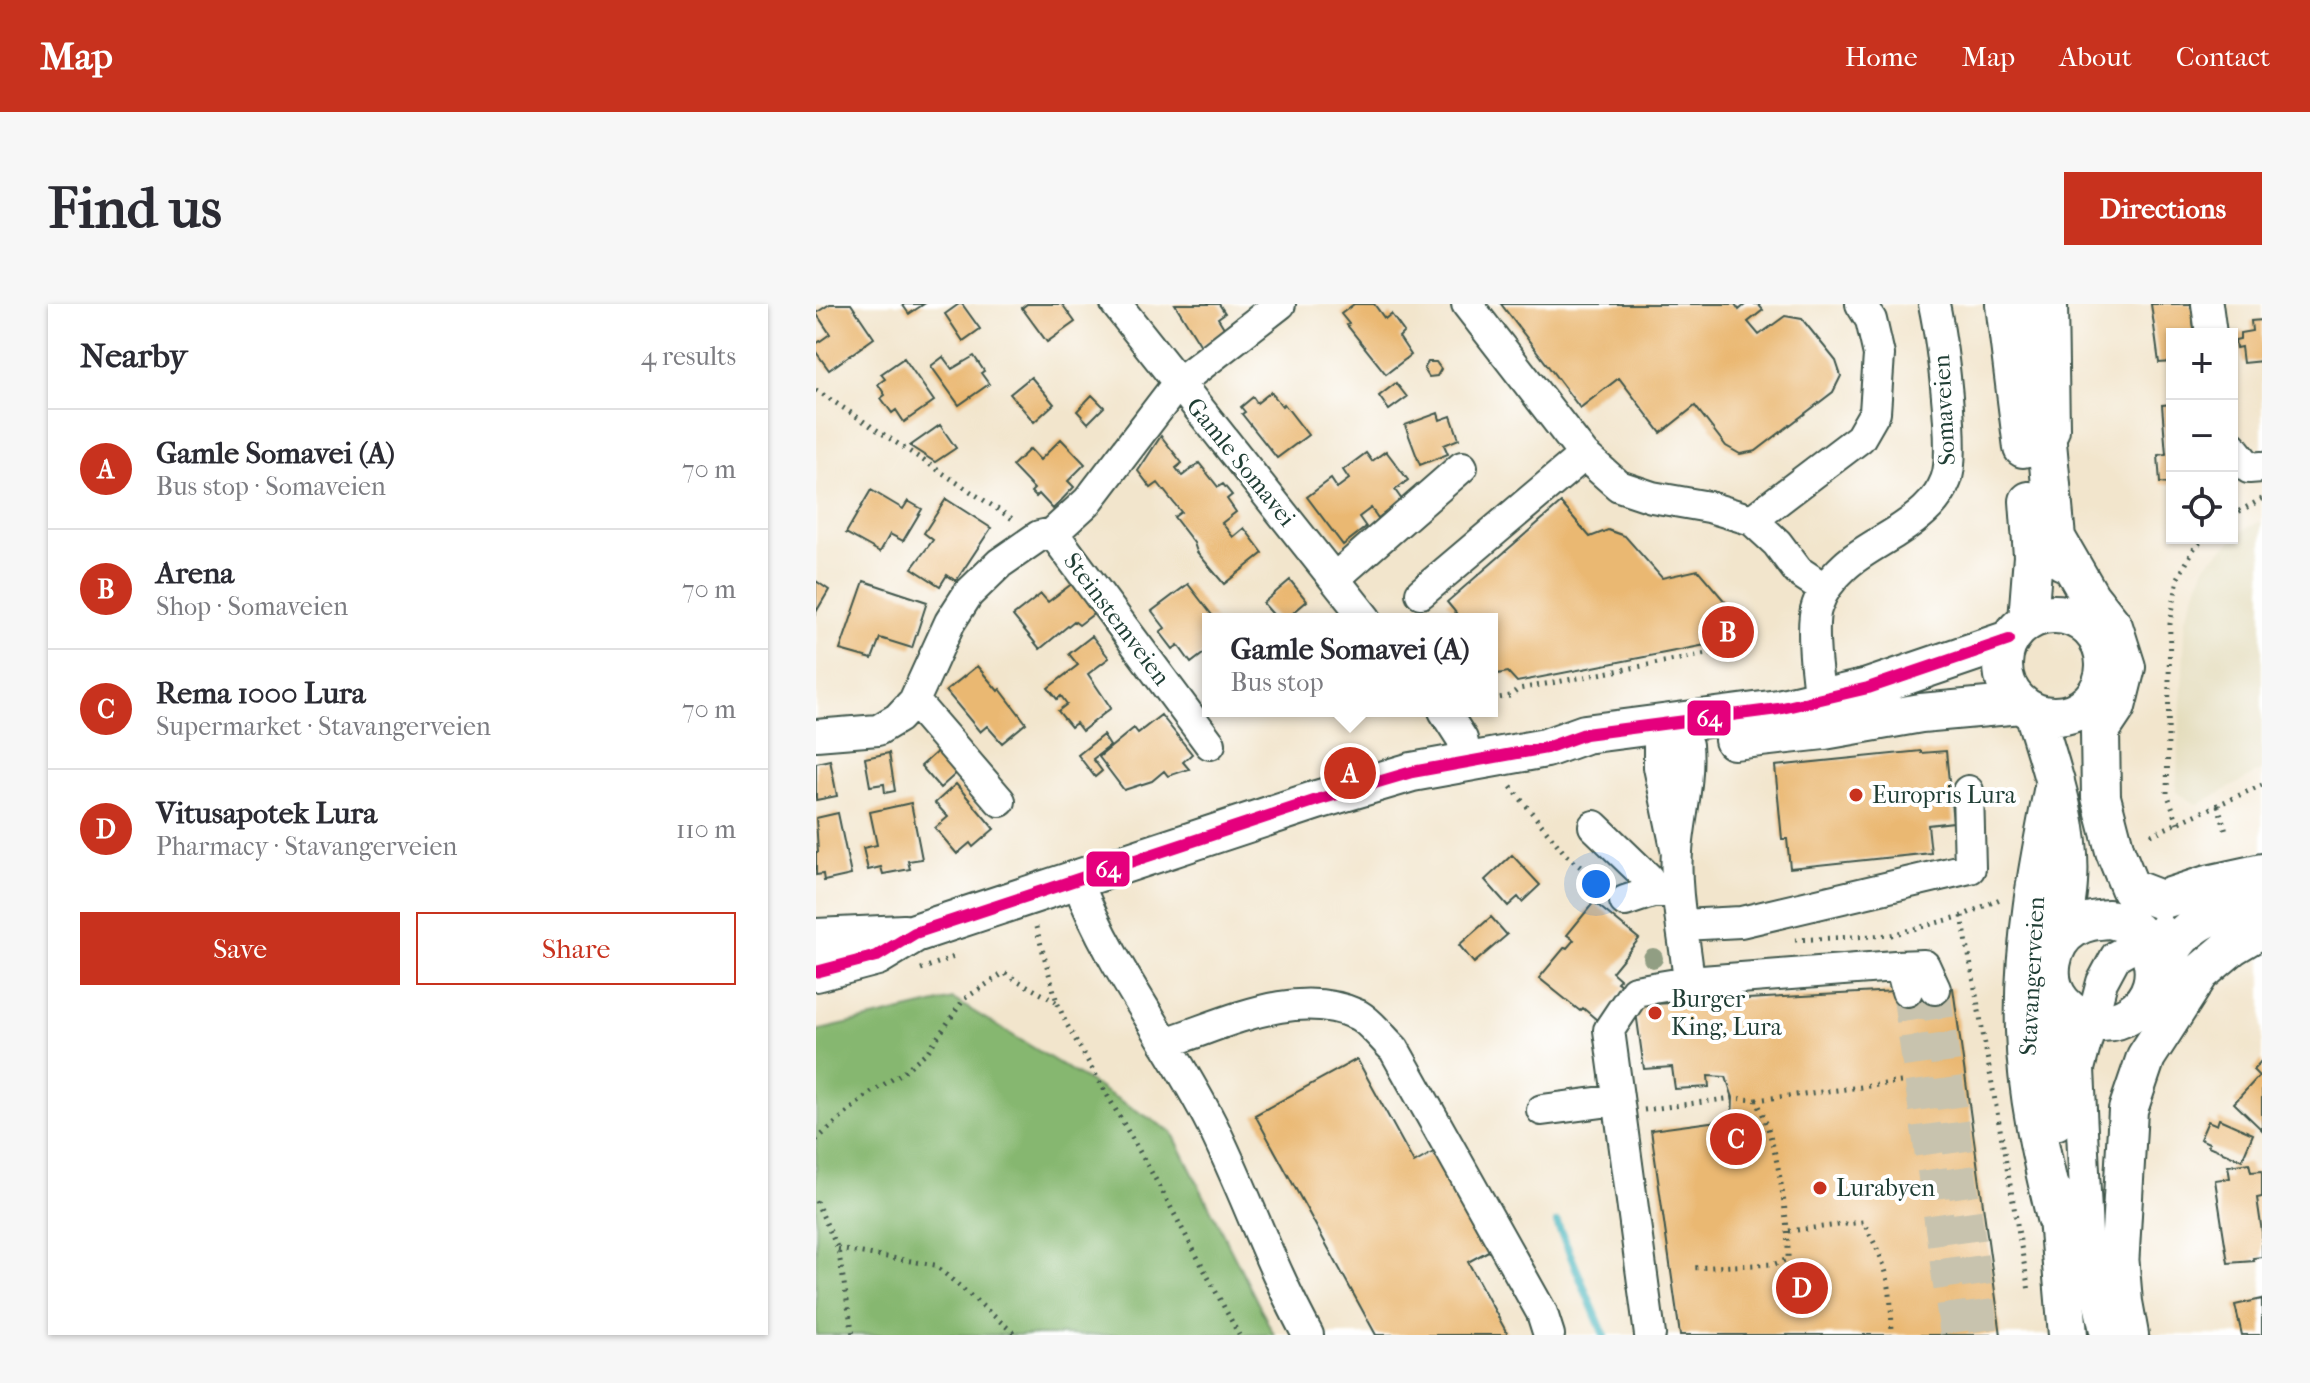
<!DOCTYPE html>
<html lang="en">
<head>
<meta charset="utf-8">
<style>
  :root { --surface:#fff; --page:#f7f7f7; --text:#2b2b33; --muted:#7c7c81; --line:#e1e1e2; --accent:#c8321e }
  body { margin:0; font-family:"IM FELL French Canon",serif; background:var(--page); color:var(--text) }
  .controls { position:absolute; right:24px; top:24px; display:grid; overflow:hidden; border-radius:0px; box-shadow:0 2px 6px #0004 }
  .controls button { width:72px; height:72px; display:grid; place-items:center; padding:0; border:0; border-bottom:2px solid var(--line); background:var(--surface); color:var(--text); font:40px sans-serif }
  .you { position:absolute; left:780px; top:580px; width:28px; height:28px; margin:-20px; border:6px solid #fff; border-radius:50%; background:#1a73e8; box-shadow:0 0 0 12px #1a73e833 }
  .badge { display:grid; place-items:center; width:52px; height:52px; border-radius:50%; background:var(--accent); color:#fff; font-size:26px; font-weight:700 }
  .pin { position:absolute; translate:-50% -50%; border:4px solid #fff; box-shadow:0 2px 8px #0006 }
  .popup { position:absolute; left:386px; top:309px; width:296px; height:104px; box-sizing:border-box; display:grid; place-content:center; border-radius:0px; background:var(--surface); filter:drop-shadow(0 2px 6px #0005); font-size:26px; white-space:nowrap; color:var(--muted) }
  .popup b { font-size:30px; color:var(--text) }
  .popup::after { content:''; position:absolute; left:50%; top:100%; margin-left:-16px; border:16px solid transparent; border-top-color:var(--surface) }
  .list { margin:0; padding:0; list-style:none }
  h2 { display:flex; justify-content:space-between; align-items:center; height:104px; margin:0; padding:0 32px; font-size:34px }
  h2 small { font-size:26px; font-weight:400; color:var(--muted) }
  .list li { display:grid; grid-template-columns:52px 1fr auto; gap:24px; align-items:center; box-sizing:border-box; height:120px; padding:0 32px; border-top:2px solid var(--line) }
  .list b { display:block; font-size:30px; white-space:nowrap }
  .list p { margin:0; font-size:26px; white-space:nowrap; color:var(--muted) }
  .list em { font-size:26px; font-style:normal; color:var(--muted) }
  .actions { display:flex; gap:16px; padding:24px 32px }
  .actions a { flex:1; padding:18px 0; border:2px solid var(--accent); border-radius:0px; text-align:center; font-size:28px; color:var(--accent) }
  .actions .main { background:var(--accent); color:#fff }
  .icon { flex:none; width:44px; height:44px; fill:none; stroke:currentColor; stroke-width:2; stroke-linecap:round; stroke-linejoin:round }
  .map { position:relative; flex:none; width:1446px; height:1031px; overflow:hidden; border-radius:0px }
  header { display:flex; align-items:center; gap:48px; box-sizing:border-box; height:112px; padding:0 40px; background:var(--accent); color:#fff }
  header strong { font-size:38px }
  nav { display:flex; gap:44px; margin-inline-start:auto; font-size:28px }
  .intro { display:flex; align-items:center; justify-content:space-between; box-sizing:border-box; height:192px; padding:0 48px }
  h1 { margin:0; font-size:56px }
  .button { padding:20px 36px; border-radius:0px; background:var(--accent); color:#fff; font-size:28px; font-weight:700 }
  main { display:flex; gap:48px; padding:0 48px }
  aside { flex:1; background:var(--surface); border-radius:0px; box-shadow:0 2px 6px #0004 }
  .map>svg:first-child { display:block }
</style>
</head>
<body>
<header>
<strong>Map</strong>
<nav><a>Home</a><a>Map</a><a>About</a><a>Contact</a></nav>
</header>
<div class="intro"><h1>Find us</h1><a class="button">Directions</a></div>
<main>
<aside>
<h2>Nearby<small>4 results</small></h2>
<ul class="list">
<li><span class="badge">A</span><div><b>Gamle Somavei (A)</b><p>Bus stop · Somaveien</p></div><em>70 m</em></li>
<li><span class="badge">B</span><div><b>Arena</b><p>Shop · Somaveien</p></div><em>70 m</em></li>
<li><span class="badge">C</span><div><b>Rema 1000 Lura</b><p>Supermarket · Stavangerveien</p></div><em>70 m</em></li>
<li><span class="badge">D</span><div><b>Vitusapotek Lura</b><p>Pharmacy · Stavangerveien</p></div><em>110 m</em></li>
</ul>
<div class="actions"><a class="main">Save</a><a>Share</a></div>
</aside>
<div class="map">
<svg width="1446" height="1031" viewBox="0 0 1446 1031">
  <rect width="100%" height="100%" fill="#fff"/>
  <filter id="ink" filterUnits="userSpaceOnUse"><feTurbulence type="fractalNoise" baseFrequency=".0125" numOctaves="2"/><feDisplacementMap in="SourceGraphic" scale="16" xChannelSelector="R" yChannelSelector="G"/><feConvolveMatrix kernelMatrix="1 2 1 2 8 2 1 2 1" color-interpolation-filters="sRGB"/></filter>
  <filter id="wash" filterUnits="userSpaceOnUse"><feTurbulence type="fractalNoise" baseFrequency=".006" numOctaves="4" result="noise"/><feDisplacementMap in="SourceGraphic" scale="32" xChannelSelector="R" yChannelSelector="G"/><feGaussianBlur stdDeviation="1.8" result="paint"/><feColorMatrix in="noise" values="0 0 0 0 0 0 0 0 0 0 0 0 0 0 0 0 0 1.4 0 .05"/><feComposite in="paint" operator="in"/></filter>
  <g filter="url(#wash)">
    <rect width="100%" height="100%" fill="#f2e5cc"/>
    <path fill="#e3dbba" d="M1446,217V466L1382,501L1360,488L1370,314L1390,260L1430,224Z"/>
    <path fill="#86b770" stroke="#527a52" stroke-width="2" d="M137,695L356,828L458,1031H0V727Z"/>
    <g fill="none" stroke-linecap="round" stroke-linejoin="round">
      <path stroke="#44b4bb" stroke-width="8" d="M741,919L788,1031"/>
    </g>
    <g id="blocks">
      <path fill="#eab872" d="M14,0H35L58,34L13,66L0,48V40L14,30L0,9Z
        M86,0H108L93,10Z
        M143,0H146L164,25L147,37L129,10Z
        M211,0H246L259,18L231,38L206,4Z
        M359,0H403L409,9L402,14L410,27L385,42Z
        M538,0H558L569,15L575,10L588,28L583,33L595,51L570,70L531,21L533,20L525,10Z
        M685,0H919L923,6L930,0H942L947,6L932,18L943,31L969,12L986,15L1020,57L1025,72L1017,88L940,147L924,150L910,142L879,102L845,129L803,74L764,104Z
        M1335,0H1375V3H1379L1381,17L1377,18L1379,30H1356V58L1343,59Z
        M1446,16V57L1427,59L1425,43L1420,44L1419,36L1424,35V29L1436,27L1435,17Z
        M158,52L168,67L165,69L173,80L143,101L115,62L127,53L136,65Z
        M88,54L118,97L88,118L80,106L76,109L65,94L69,91L62,80L69,75L65,70Z
        M612,58H620L625,65L621,72L613,73L608,65Z
        M215,73L238,100L218,118L194,90Z
        M580,79L591,93L573,106L563,92Z
        M455,88L466,102L468,100L492,131L461,154L426,110L429,108L425,103L437,93L441,99Z
        M276,91L288,103L272,119L261,107Z
        M1356,100V180H1353L1344,179L1342,151L1350,150L1346,101Z
        M622,109L624,116L635,112L643,135L628,141L632,150L604,161L589,121Z
        M124,121L140,144L119,158L94,142Z
        M345,132L366,159L360,164L366,172L383,159L402,183L407,180L416,191L411,195L420,208L406,219L417,233L428,224L447,249L408,280L381,248L378,239L358,213L365,208L342,179L335,184L322,167Z
        M245,135L269,160L252,177L258,183L237,205L223,190L220,193L215,188L218,185L196,162L214,145L224,156Z
        M570,147L592,176L579,186L586,196L562,214L555,204L543,213L550,223L527,241L491,193L515,175L521,184L533,175L527,166L550,149L556,157Z
        M55,186L87,205L92,197L106,205L87,237L74,230L64,248L30,229Z
        M130,195L175,224L140,277L131,271L124,282L96,264L117,236L108,229Z
        M745,199L774,233L792,226L809,232L846,274L882,266L923,314L925,327L922,332L915,336L701,378L692,368L676,371V315H645L631,298Z
        M474,276L491,297L470,315H461L447,299Z
        M0,277L13,286L0,308Z
        M48,277L111,298L96,344L64,334L56,355L24,346Z
        M257,279L280,308L263,321L258,317L224,345L197,312L225,290L232,298Z
        M372,280L399,315H392V346L375,359L362,341L357,345L344,328L349,324L336,307Z
        M276,332L293,354L272,370L295,404L266,427L260,419L255,423L242,407L251,400L245,392L241,395L232,384L262,361L253,350Z
        M161,362L182,387L184,385L210,419L186,439L171,422L164,428L130,387Z
        M345,411L376,450L367,458L373,465L352,472L348,467L336,477L308,486L283,453L318,424L322,429Z
        M287,431L294,442L277,455L286,467L279,473L262,451Z
        M124,445L143,467L124,484L105,462Z
        M1105,447V449L1130,447L1137,518L1112,521L1115,549L974,564L971,535H966L959,462Z
        M73,449L79,487L69,489L68,480L54,482L49,454Z
        M14,456L21,492L0,496V459Z
        M140,480L178,525L157,543L154,539L141,550L119,524L132,513L119,499Z
        M95,499L106,555L92,557L94,565L67,570L65,563L52,566L47,544L61,541L54,508Z
        M22,509L35,571L8,577L7,570L0,571V548H2L0,514Z
        M696,551L724,581L706,598L702,593L692,602L669,576Z
        M778,598L823,635L796,668L804,675L801,678L808,683L781,716L767,704L764,707L723,674L749,643L751,644L758,636L751,631Z
        M675,613L691,631L658,659L643,641Z
        M1137,684L1185,1031H864L835,826L916,815L917,794L910,773L892,772L893,783L859,785L856,763L828,765L819,701Z
        M541,755L598,859L623,845L678,944L652,958L692,1031H560L439,811Z
        M1446,756V826L1418,799L1443,772L1437,766Z
        M1403,815L1437,830L1426,856L1392,842L1393,839L1384,835L1392,817L1401,821Z
        M1433,859L1435,868L1446,867V893L1441,894L1446,928V953L1437,954L1438,957L1412,959L1399,876L1414,874L1412,862Z
        M1446,995V1031H1426L1419,1001Z"/>
    </g>
  </g>
  <g filter="url(#ink)">
    <use href="#blocks" fill-opacity="0" stroke="#3f564b" stroke-width="2"/>
    <g fill="none" stroke-linecap="round" stroke-linejoin="round">
      <path stroke="#c8c3ae" stroke-width="30" stroke-dasharray="30 15" stroke-linecap="butt" d="M1119,685L1168,1031
        M1091,687L1139,1031"/>
      <defs>
        <path id="minor" d="M300,0L550,315
          M651,0L768,151L803,182L836,193L893,203L936,216L961,239L982,267L1009,285
          M1391,0L1395,30
          M1416,143L1433,164L1446,163
          M936,216L1044,134L1059,108L1063,51L1055,16L1045,0
          M237,229L394,440
          M519,274L646,163
          M605,289L768,151
          M98,397L184,497
          M628,407L646,435L651,456
          M1007,417C1003,394 993,322 1001,302C1006,287 1017,273 1029,262C1043,249 1063,239 1080,228C1100,215 1121,200 1130,176C1141,148 1125,33 1118,0
          M0,431L62,426L82,414L98,397L134,318L152,290L184,259L223,232L237,229L272,197L362,79L464,0
          M778,522L832,574L836,588
          M861,549L843,463V442L850,420L871,441C874,476 864,511 861,547C858,590 869,635 873,678
          M261,576C294,664 354,737 396,821C430,890 455,964 492,1031
          M809,597L836,588H856
          M866,621L925,618L1154,564L1152,487
          M1079,662L1108,661L1119,685
          M349,739C409,720 480,682 542,711C555,718 567,735 578,745L726,1009L733,1031
          M726,806L802,796
          M834,1031L793,726L819,687L873,678L1079,662L1087,671L1091,687
          M1290,1031L1272,950L1263,765L1286,678L1300,652L1346,626"/>
        <path id="major" d="M1189,0L1207,144
          M1227,96L1240,234L1247,257
          M1240,234L1274,293L1297,322L1310,363L1300,403L1284,427L1285,493L1299,547L1314,584L1345,596L1391,581L1446,569
          M1187 361a51 51 0 1 1 102 0a51 51 0 1 1-102 0Z
          M1212,316L1217,252L1213,197
          M1218,408C1234,462 1256,521 1252,578C1251,599 1246,619 1242,640
          M918,436L1008,426L1105,409L1205,400
          M1239,477C1223,558 1206,643 1209,727C1211,790 1225,852 1240,914
          M1293,615C1312,619 1322,625 1331,642C1360,698 1288,746 1246,699C1227,677 1233,639 1258,624C1269,617 1280,616 1293,615Z
          M0,634L88,630
          M0,668L61,652L99,629L501,496L596,468L730,444L769,430L962,405L1052,384L1193,336
          M1338,675C1347,661 1355,644 1366,632C1387,611 1418,603 1446,597
          M1239,817V738L1243,696
          M1240,891L1252,1031
          M1302,939L1307,998L1313,1031
          M1303,963L1312,806L1330,753L1384,669L1416,642L1446,624"/>
        <path id="highway" d="M1229,0L1231,125"/>
      </defs>
      <use href="#minor" stroke="#3f564b" stroke-width="34"/>
      <use href="#major" stroke="#3f564b" stroke-width="42"/>
      <use href="#highway" stroke="#3f564b" stroke-width="48"/>
      <path stroke="#3f564b" stroke-width="5" stroke-dasharray="2 6" stroke-linecap="butt" d="M0,86L198,216
        M1416,211L1446,195
        M676,395L694,392L703,385L923,344
        M695,483L750,551L789,583
        M1402,501L1411,531
        M1362,519L1351,489L1354,320L1362,274L1379,243L1389,234
        M1335,531L1446,481
        M1146,612L1213,987
        M220,623L241,698L250,719L345,885L423,1031
        M979,636L1075,631L1146,612L1186,594
        M105,665L141,652
        M940,796L1085,778
        M828,806L917,794L940,796C960,831 973,914 972,955L959,960L875,964
        M0,836L51,791L86,769L112,747L148,695L188,669L240,698
        M0,897L22,945L37,1031
        M973,927L1047,918C1073,964 1075,979 1076,1031
        M22,945L119,961L200,1031"/>
      <use href="#minor" stroke="#fff" stroke-width="30"/>
      <use href="#major" stroke="#fff" stroke-width="38"/>
      <use href="#highway" stroke="#fff" stroke-width="44"/>
      <defs>
        <path id="bus-1" d="M0,668L61,652L99,629L501,496L596,468L730,444L769,430L962,405L1052,384L1193,336"/>
      </defs>
      <use href="#bus-1" stroke="#fff" stroke-width="18"/>
      <use href="#bus-1" stroke="#e5007d" stroke-width="12"/>
    </g>
    <circle fill="#919e83" cx="837" cy="654" r="10"/>
  </g>
  <g fill="#c8321e" stroke="#fff" stroke-width="3">
    <circle cx="1040" cy="491" r="8"/>
    <circle cx="839" cy="709" r="8"/>
    <circle cx="1004" cy="884" r="8"/>
  </g>
  <g text-anchor="middle" dominant-baseline="central" stroke-width="8" stroke-linejoin="round" paint-order="stroke">
    <g font-size="24" fill="#1f3d34" stroke="#fff">
      <text transform="translate(1128 106) rotate(-93)">Somaveien</text>
      <text transform="translate(425 158) rotate(51)">Gamle Somavei</text>
      <text transform="translate(301 315) rotate(53)">Steinstemveien</text>
      <text transform="translate(1216 672) rotate(-87)">Stavangerveien</text>
    </g>
    <g font-size="24" fill="#1f3d34" stroke="#fff" text-anchor="start">
      <text x="1056" y="491">Europris Lura</text>
      <text x="855" y="695">Burger<tspan x="855" dy="28">King, Lura</tspan></text>
      <text x="1020" y="884">Lurabyen</text>
    </g>
  </g>
  <g stroke="#fff" stroke-width="3">
    <rect x="870" y="395" width="46" height="38" rx="8" fill="#e5007d"/>
    <rect x="269" y="546" width="46" height="38" rx="8" fill="#e5007d"/>
  </g>
  <g font-size="22" text-anchor="middle" font-weight="bold" fill="#fff">
    <text x="893" y="422">64</text>
    <text x="292" y="573">64</text>
  </g>
</svg>
<div class="controls">
<button>+</button>
<button>−</button>
<button><svg class="icon" aria-label="locate" viewBox="0 0 24 24"><circle cx="12" cy="12" r="6"/><path d="M12 2v4M12 18v4M2 12h4M18 12h4"/></svg></button>
</div>
<div class="you"></div>
<div class="pin badge" style="left:534px;top:469px">A</div>
<div class="popup"><b>Gamle Somavei (A)</b>Bus stop</div>
<div class="pin badge" style="left:912px;top:328px">B</div>
<div class="pin badge" style="left:920px;top:835px">C</div>
<div class="pin badge" style="left:986px;top:984px">D</div>
</div>
</main>
</body>
</html>
